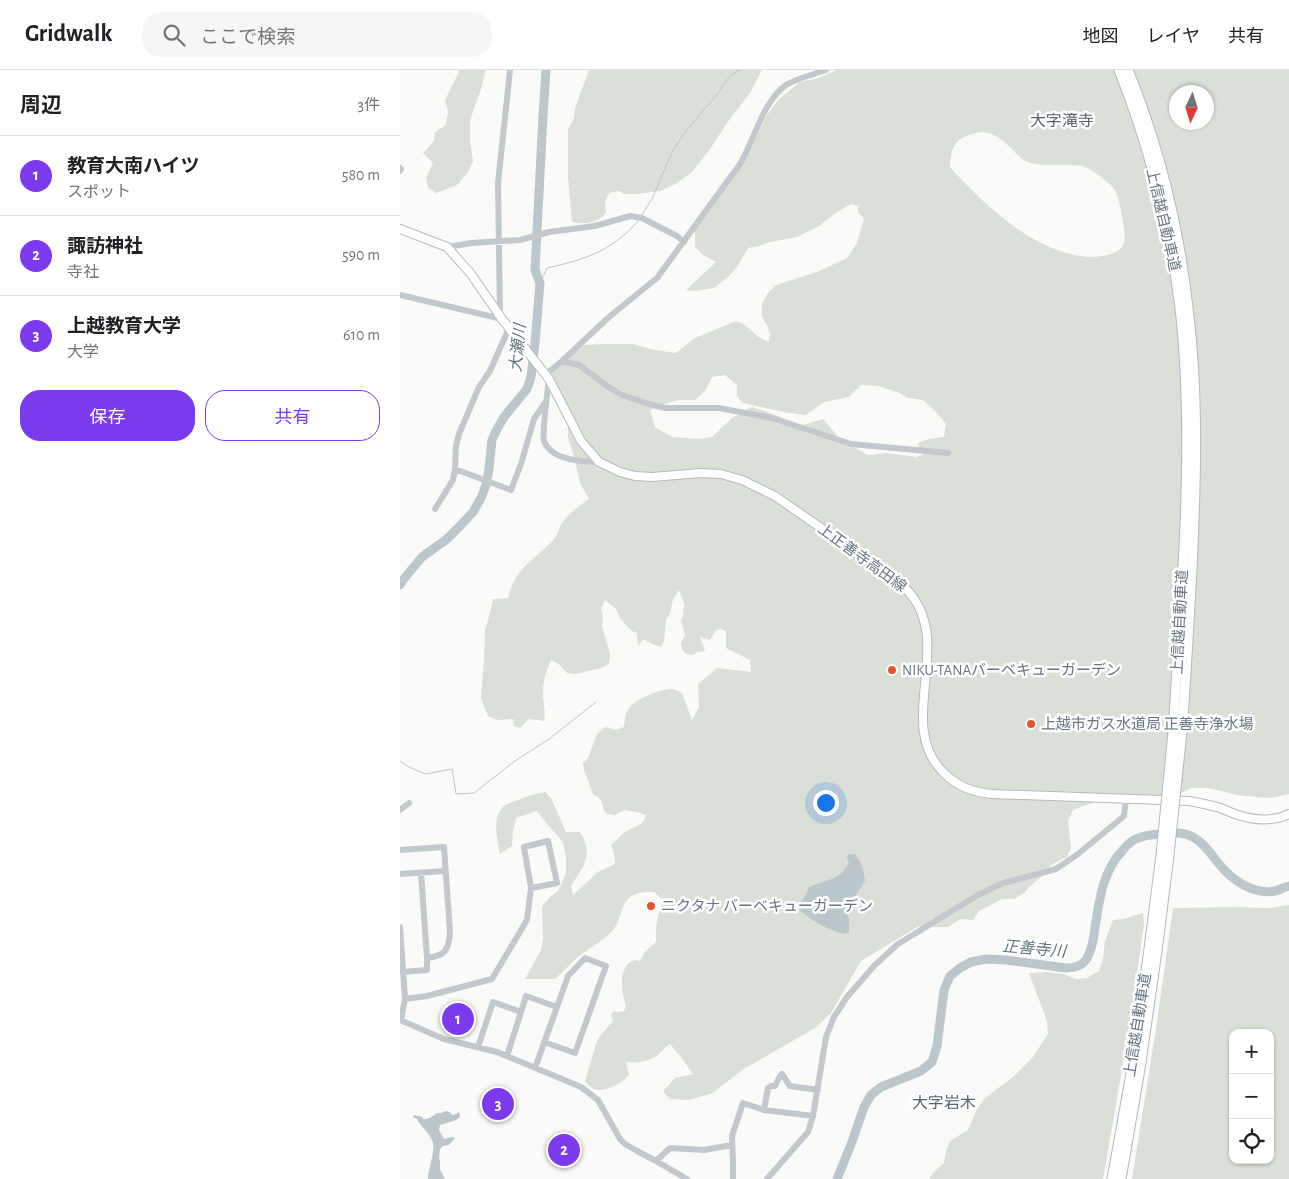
<!DOCTYPE html>
<html lang="ja">
<head>
<meta charset="utf-8">
<style>
  :root { --surface:#fff; --page:#f6f6f6; --text:#202124; --muted:#757577; --line:#e0e0e0; --accent:#7c3aed }
  body { margin:0; font-family:"Alegreya Sans","Noto Sans JP",sans-serif; background:var(--page); color:var(--text) }
  .controls { position:absolute; right:15px; bottom:15px; display:grid; overflow:hidden; border-radius:10px; box-shadow:0 1px 4px #0004 }
  .controls button { width:45px; height:45px; display:grid; place-items:center; padding:0; border:0; border-bottom:1px solid var(--line); background:var(--surface); color:var(--text); font:25px sans-serif }
  .compass { position:absolute; left:769px; top:15px; width:45px; height:45px; border-radius:50%; background:var(--surface); box-shadow:0 1px 4px #0004; rotate:184deg }
  .you { position:absolute; left:425px; top:732px; width:18px; height:18px; margin:-12px; border:4px solid #fff; border-radius:50%; background:#1a73e8; box-shadow:0 0 0 8px #1a73e833 }
  .badge { display:grid; place-items:center; width:32px; height:32px; border-radius:50%; background:var(--accent); color:#fff; font-size:16px; font-weight:700 }
  .pin { position:absolute; translate:-50% -50%; border:2px solid #fff; box-shadow:0 1px 5px #0006 }
  .list { margin:0; padding:0; list-style:none }
  h2 { display:flex; justify-content:space-between; align-items:center; height:65px; margin:0; padding:0 20px; font-size:21px }
  h2 small { font-size:16px; font-weight:400; color:var(--muted) }
  .list li { display:grid; grid-template-columns:32px 1fr auto; gap:15px; align-items:center; box-sizing:border-box; height:80px; padding:0 20px; border-top:1px solid var(--line) }
  .list b { display:block; font-size:19px; white-space:nowrap }
  .list p { margin:0; font-size:16px; white-space:nowrap; color:var(--muted) }
  .list em { font-size:16px; font-style:normal; color:var(--muted) }
  .actions { display:flex; gap:10px; padding:15px 20px }
  .actions a { flex:1; padding:11px 0; border:1px solid var(--accent); border-radius:20px; text-align:center; font-size:18px; color:var(--accent) }
  .actions .main { background:var(--accent); color:#fff }
  .icon { flex:none; width:28px; height:28px; fill:none; stroke:currentColor; stroke-width:2; stroke-linecap:round; stroke-linejoin:round }
  .map { position:relative; flex:none; width:889px; height:1109px; overflow:hidden }
  header { display:flex; align-items:center; gap:30px; box-sizing:border-box; height:70px; padding:0 25px; background:var(--surface); border-bottom:1px solid var(--line) }
  header strong { font-size:24px }
  nav { display:flex; gap:28px; margin-inline-start:auto; font-size:18px }
  .search { width:350px; height:45px; background:var(--page); display:flex; align-items:center; gap:12px; box-sizing:border-box; padding:0 18px; border-radius:20px; color:var(--muted); font-size:19px }
  main { display:flex }
  aside { flex:1; background:var(--surface) }
  .map>svg:first-child { display:block }
</style>
</head>
<body>
<header>
<strong>Gridwalk</strong>
<div class="search"><svg class="icon" aria-label="search" viewBox="0 0 24 24"><circle cx="10" cy="10" r="6"/><path d="M15 15l6 6"/></svg>ここで検索</div>
<nav><a>地図</a><a>レイヤ</a><a>共有</a></nav>
</header>
<main>
<aside>
<h2>周辺<small>3件</small></h2>
<ul class="list">
<li><span class="badge">1</span><div><b>教育大南ハイツ</b><p>スポット</p></div><em>580 m</em></li>
<li><span class="badge">2</span><div><b>諏訪神社</b><p>寺社</p></div><em>590 m</em></li>
<li><span class="badge">3</span><div><b>上越教育大学</b><p>大学</p></div><em>610 m</em></li>
</ul>
<div class="actions"><a class="main">保存</a><a>共有</a></div>
</aside>
<div class="map">
<svg width="889" height="1109" viewBox="0 0 889 1109">
  <rect width="100%" height="100%" fill="#fafaf8"/>
  <path fill="#dadfd7" fill-rule="evenodd" d="M58,0H86L81,19L70,50V71L73,91L68,102L57,115L36,123L28,118L26,108L33,93L23,83L34,71L35,62L46,55L48,42L45,30L59,2Z
    M189,0H362L350,23L327,53L310,79L292,102L277,113L260,121L237,124H224L219,121L209,123L205,133L206,143C196,154 187,154 172,152L168,106V59L174,49L175,38Z
    M437,0H889V724L872,728L856,727L837,725L809,718H791L773,727L700,730L673,740L668,751L671,778L667,787L658,791L651,795L641,807L629,817L624,823L614,829H602L579,841L573,850L561,849L548,857H517L461,891L431,943L415,958L342,1000L313,1023L289,1030L270,1029L263,1021L275,1008L293,1004L281,987L270,974C265,977 262,981 258,985C248,992 238,993 226,992L229,1004C225,1012 207,1021 198,1020C192,1020 188,1015 185,1011L196,974L200,966L213,951L211,944L214,941L218,942L224,941L226,936C222,924 219,906 227,895C228,893 232,891 234,890L240,891L245,882L256,872C255,857 258,843 263,830L254,822C245,822 236,822 229,828C220,836 221,850 214,859C204,871 189,878 178,887C170,894 163,902 155,909H125L141,880L143,869L142,836L150,827L158,821L166,803V787L163,772L147,754L137,741L116,748L113,761L112,776L100,784C97,770 92,747 103,737C107,733 113,732 118,730C127,726 136,724 145,722L151,728L166,762H180C194,785 184,795 171,816L173,825L198,802L215,794L214,783L211,775C217,771 221,764 227,761C235,756 243,756 246,745L236,742L225,740L215,745L207,744L204,740L201,730L193,724L184,700L183,693L188,688L197,664L205,657L216,660L224,657C225,652 225,645 227,641C232,630 259,619 270,619C274,619 278,621 282,623L292,650L299,637L298,614L317,598L351,602L350,590L326,578V561L321,559L316,560L310,570L300,567L305,581L297,582L293,585L286,584L282,579L281,573L285,565L281,551L283,546L284,534L279,520L273,529L270,544L266,549L264,571L261,577L252,574L244,569L238,576L237,563L232,561L227,556L220,548L216,539L205,530L201,539L203,547L202,557L210,584L209,594L202,598L175,604L167,603L160,595L151,590C146,601 143,611 143,622C143,633 146,640 144,651L129,649L120,658L114,656L113,649L97,650L88,646L81,629L84,590L85,560L90,543L93,529L108,528C116,496 133,492 153,470C158,465 159,458 162,453C169,443 179,436 189,429L180,413L175,390L168,368V353L151,303L184,275L204,274H233L254,280L276,283L295,268L336,251L343,254L350,259L357,266L369,272L370,264L367,255L362,247V234L368,223L376,215L417,202L447,188L457,173L464,148L458,143V136L451,134L437,142L419,156L397,167L370,172L359,176L348,178L337,197L329,206L314,218L294,221L286,220L316,192L303,185L295,177V159L346,89L367,45L379,29L400,12L419,8ZM776,22H806V52H776ZM582,62C600,64 606,74 619,86C622,89 625,91 628,92C643,97 659,94 674,95C677,96 682,95 685,97C693,100 710,113 715,120C719,126 727,166 724,172C723,175 722,177 720,179C713,185 701,187 691,187C637,185 585,136 550,97C551,72 558,66 582,62ZM325,305L337,315V326L343,333L383,342L406,345L424,332L449,327L461,315L478,316L500,323L507,328L523,330L535,341L546,354L544,367L529,369L518,373L522,385L516,387L486,383L468,385L441,370L423,349L400,356L373,344L352,337L332,348L312,367L300,369L272,367L255,357L250,340L277,330H295L305,321L312,307Z
    M889,835V1109H732L756,959L773,838L837,837L870,838ZM833,963H870V1090H833Z
    M743,843L744,854L730,954L703,1109H529L533,1103L544,1093L546,1081L550,1071L568,1060L576,1041L584,1029L614,1006L633,987L648,964L647,951L629,903L646,902L663,904L676,909L687,908L699,901L703,889L705,871L713,850L723,849Z"/>
  <path fill="#bbc7cb" d="M448,784H455L462,795L465,811L457,824L447,835V841L449,850V862L446,864C431,862 407,849 397,837L404,828L409,817C426,810 441,810 449,792L447,788Z
    M46,1041L50,1042L52,1045L56,1044L59,1042L60,1047L56,1050L40,1055L39,1060L44,1069L52,1067L55,1068L49,1075L43,1076L40,1079L39,1088L40,1091V1099L45,1109H28C28,1099 35,1082 33,1073C30,1063 21,1057 17,1049L13,1047L14,1045L22,1047L23,1049C28,1050 33,1046 37,1043H41Z"/>
  <g fill="none" stroke-linecap="round" stroke-linejoin="round">
    <path stroke="#bbc7cb" stroke-width="1" d="M242,145C245,139 249,134 252,129C260,112 265,95 274,79C285,60 300,45 314,28C322,18 327,6 339,0
      M140,213L147,198C186,189 211,182 239,150
      M0,691L9,697L26,704L52,699L56,724L74,723L115,691L149,669L196,632"/>
    <path stroke="#bbc7cb" stroke-width="9" d="M0,515L3,510L22,487L47,469L61,455L73,442L81,428L86,415L89,399L92,370L97,359L104,347L127,319L131,307L135,273L140,213L135,200L143,46L146,0
      M437,1109L452,1072L464,1037L471,1025L481,1017L521,1001L532,992L537,976L544,920L550,906L560,898L571,892L586,889L606,890L666,898C673,898 681,897 686,890C691,882 694,867 695,858C699,831 703,800 723,780C725,777 728,774 731,772C739,766 750,765 760,764C772,763 782,761 793,767C804,773 812,785 819,794C832,810 853,825 875,821C879,820 885,817 889,816"/>
    <defs>
      <path id="major" d="M0,159L47,177L71,204L102,249L149,309L181,371L199,392L220,402L235,406L252,407L301,403L321,404L342,410L375,426L447,476L507,520C557,573 493,654 544,703C558,717 573,722 592,724L789,731C800,733 810,735 820,738C825,740 830,742 835,744C852,750 872,752 889,744"/>
      <path id="highway" d="M719,0C749,76 770,157 780,238C789,317 788,397 784,476C781,538 777,600 773,662
        M728,0C759,76 779,157 788,238C799,325 796,412 792,499C789,554 786,608 782,662
        M712,1109L732,998L749,879
        M721,1109L740,999L757,881"/>
    </defs>
    <use href="#major" stroke="#b5babe" stroke-width="10"/>
    <use href="#highway" stroke="#b4b9bd" stroke-width="11"/>
    <path stroke="#c3c8cc" stroke-width="6" d="M0,98L1,99L0,101
      M47,177L71,173L120,170L149,162L195,156L230,146L242,148L277,166L284,172
      M0,225L102,249
      M100,246L98,113L110,0
      M162,291L179,295L210,318L222,325L249,334L265,338H319L372,348L451,374L548,383
      M145,305L162,291L209,247L257,208L340,94C354,71 363,31 386,15C395,9 415,4 426,0
      M149,309C147,325 145,340 144,355C144,360 143,366 144,371C151,390 182,392 199,392
      M55,399L111,420L121,394L134,349L145,333
      M35,439L53,410L55,399L56,376L59,364L79,317L90,301L109,258
      M0,740L9,733
      M0,780L44,777L50,862C49,881 44,886 27,888V900L3,902L0,901
      M21,803L27,888
      M0,804L45,801
      M0,857L5,929L1,950
      M5,929L27,926L92,909L127,850L131,818L124,777L148,771L157,813L131,818
      M0,950L44,969L97,982L181,1017L198,1030L220,1069L225,1074L237,1081L256,1091L287,1109
      M78,977L93,932L121,942L126,926L157,937L168,906L185,888L206,896L175,983L144,972
      M107,986L121,942
      M135,998L157,937
      M364,1040L368,1018L371,1016H375L379,1008L382,1004L390,1016L418,1020
      M256,1091L270,1078L304,1080L332,1075
      M333,1109V1092L332,1066L343,1033L364,1040L413,1046
      M367,1109L408,1062L413,1046L426,967L434,947L447,927L475,895L498,874L578,825L603,813L656,799L678,784L724,746L726,729"/>
    <use href="#major" stroke="#fff" stroke-width="8"/>
    <use href="#highway" stroke="#fff" stroke-width="9"/>
    <defs>
      <path id="highway-bridge" d="M749,879L761,785L773,662
        M757,881L769,785L782,662"/>
    </defs>
    <use href="#highway-bridge" stroke="#b4b9bd" stroke-width="11" stroke-linecap="butt"/>
    <use href="#highway-bridge" stroke="#fff" stroke-width="9"/>
  </g>
  <g fill="#e4572e" stroke="#fff" stroke-width="2">
    <circle cx="492" cy="600" r="5"/>
    <circle cx="631" cy="654" r="5"/>
    <circle cx="251" cy="836" r="5"/>
  </g>
  <g text-anchor="middle" dominant-baseline="central" stroke-width="5" stroke-linejoin="round" paint-order="stroke">
    <g font-size="15" fill="#657683" stroke="#fff">
      <text transform="translate(763 150) rotate(77)">上信越自動車道</text>
      <text transform="translate(462 488) rotate(36)">上正善寺高田線</text>
      <text transform="translate(780 552) rotate(-87)">上信越自動車道</text>
      <text transform="translate(738 955) rotate(-81)">上信越自動車道</text>
    </g>
    <g font-size="15" fill="#657683" stroke="#fff" text-anchor="start">
      <text x="502" y="600">NIKU-TANAバーベキューガーデン</text>
      <text x="641" y="654">上越市ガス水道局 正善寺浄水場</text>
      <text x="261" y="836">ニクタナ バーベキューガーデン</text>
    </g>
    <g font-size="16" fill="#57646e" stroke="#fff">
      <text x="662" y="51">大字滝寺</text>
      <text x="544" y="1033">大字岩木</text>
    </g>
    <g font-size="16" font-style="italic" fill="#60757c" stroke="#fff">
      <text transform="translate(118 278) rotate(-84)">大瀬川</text>
      <text transform="translate(634 879) rotate(5)">正善寺川</text>
    </g>
  </g>
</svg>
<div class="controls">
<button>+</button>
<button>−</button>
<button><svg class="icon" aria-label="locate" viewBox="0 0 24 24"><circle cx="12" cy="12" r="6"/><path d="M12 2v4M12 18v4M2 12h4M18 12h4"/></svg></button>
</div>
<svg class="compass" viewBox="-18 -18 36 36"><path d="M0-13l5 13h-10z" fill="#e53935"/><path d="M0 13l5-13h-10z" fill="#757577"/></svg>
<div class="you"></div>
<div class="pin badge" style="left:58px;top:949px">1</div>
<div class="pin badge" style="left:164px;top:1080px">2</div>
<div class="pin badge" style="left:98px;top:1034px">3</div>
</div>
</main>
</body>
</html>
